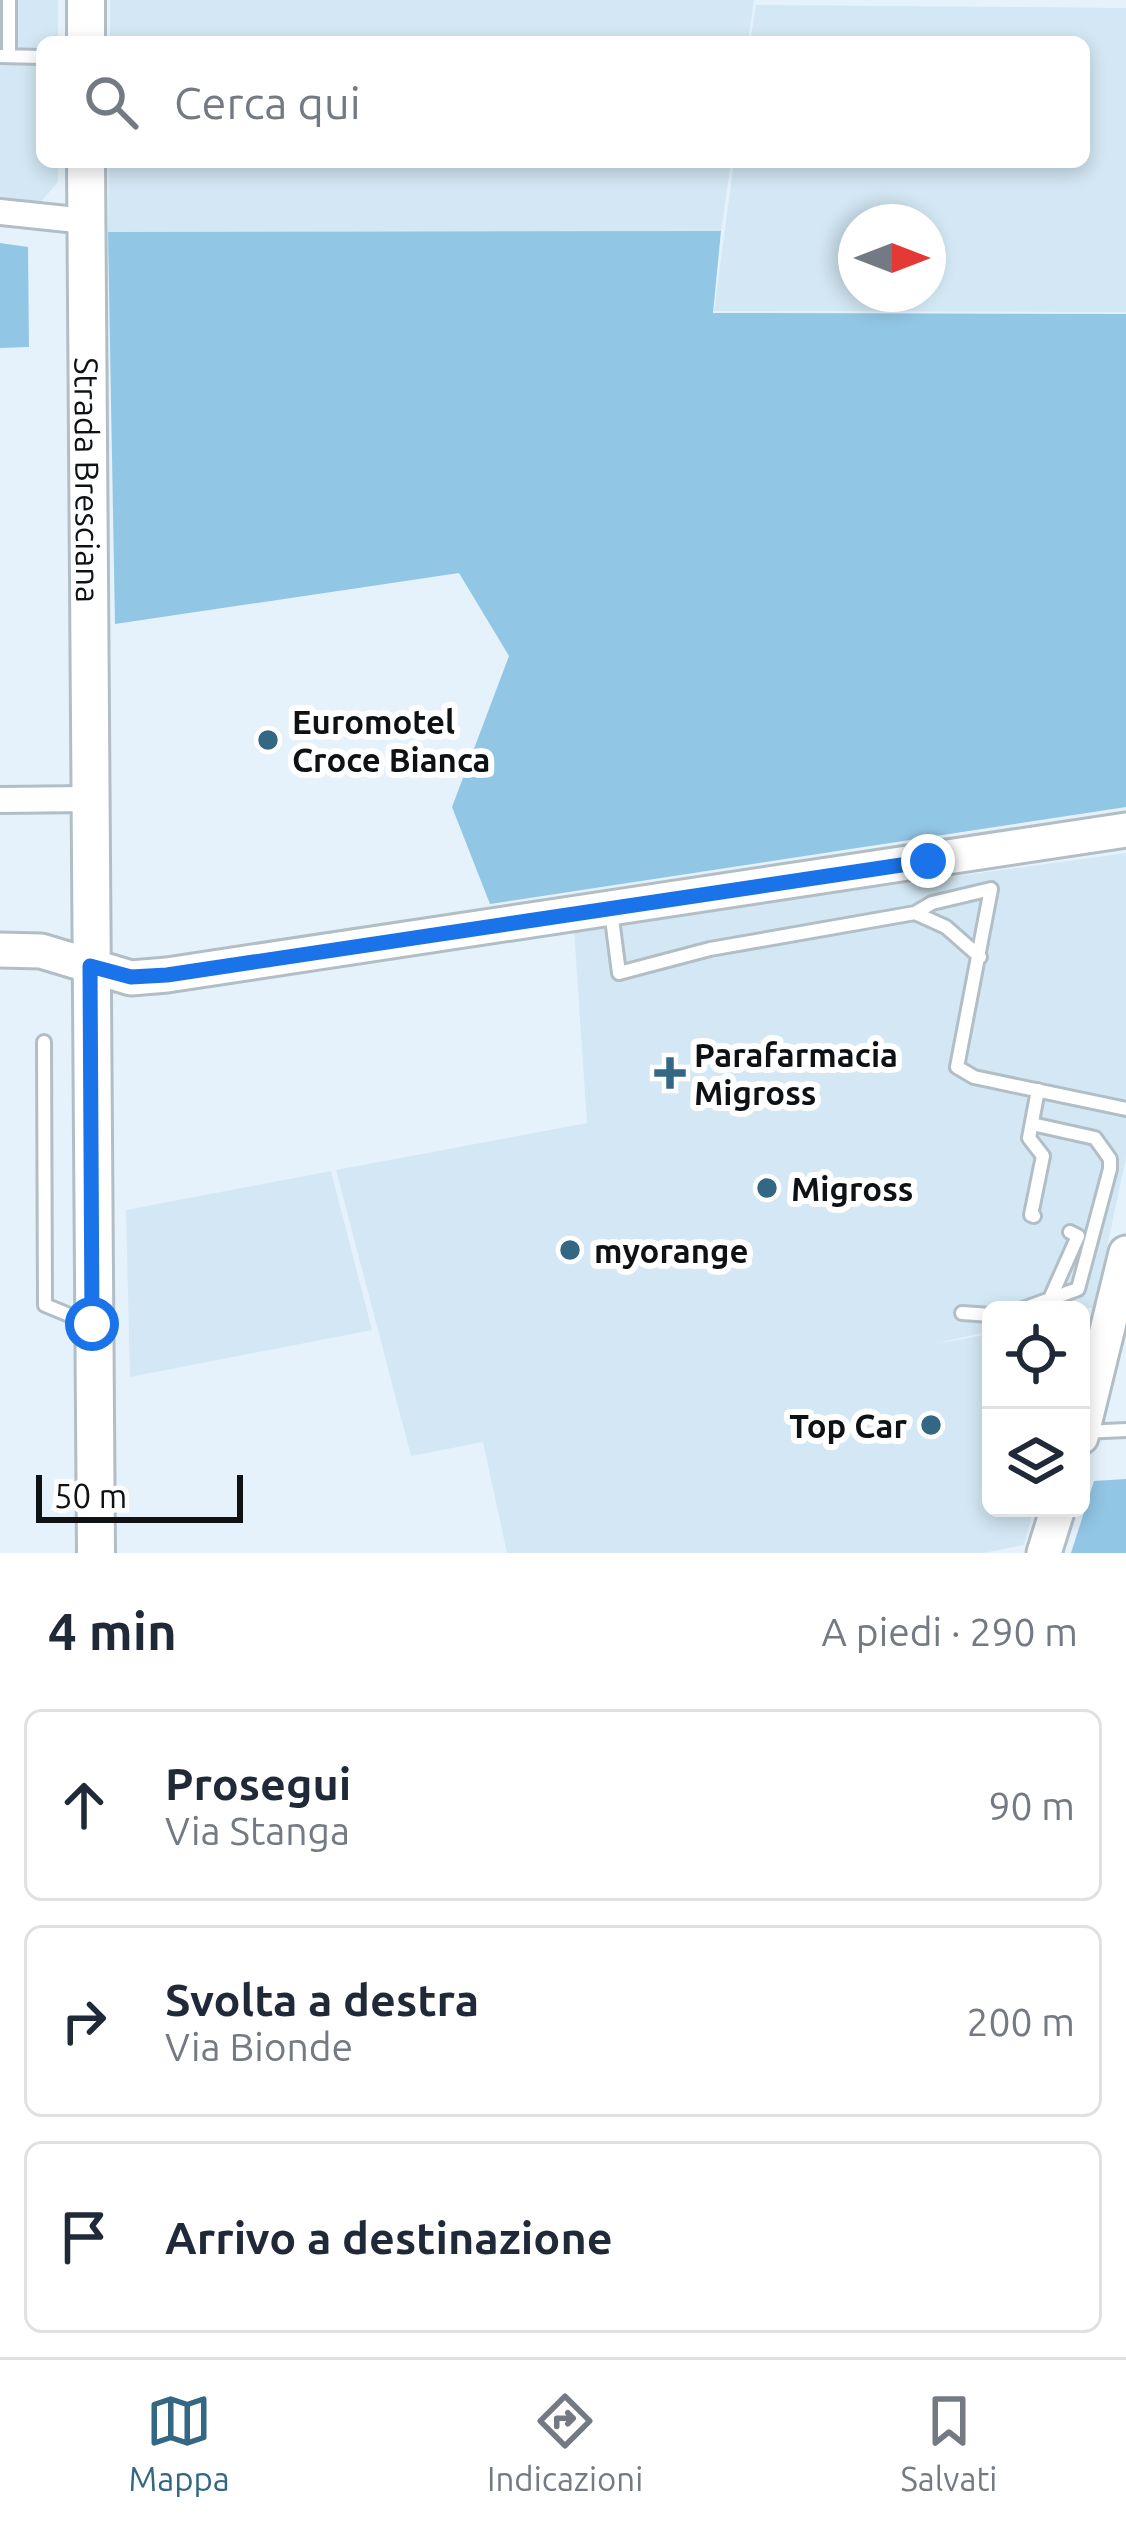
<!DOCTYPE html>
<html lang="it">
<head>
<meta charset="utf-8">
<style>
  :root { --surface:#fff; --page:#f2f2f3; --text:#1f2937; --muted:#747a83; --line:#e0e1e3; --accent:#336783 }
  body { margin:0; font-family:Ubuntu,sans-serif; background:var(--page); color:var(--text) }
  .controls { position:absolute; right:36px; bottom:36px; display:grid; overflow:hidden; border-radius:18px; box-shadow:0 6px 18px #0003 }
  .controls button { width:108px; height:108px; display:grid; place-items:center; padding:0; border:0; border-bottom:3px solid var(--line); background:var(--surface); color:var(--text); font:60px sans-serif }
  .compass { position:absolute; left:838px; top:204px; width:108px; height:108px; border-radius:50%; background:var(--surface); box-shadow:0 6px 18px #0003; rotate:90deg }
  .scale { position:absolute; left:36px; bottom:30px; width:207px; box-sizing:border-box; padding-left:12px; border:6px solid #0e1215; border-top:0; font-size:33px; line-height:42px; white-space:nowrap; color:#0e1215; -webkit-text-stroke:9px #fff; paint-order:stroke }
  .stop { position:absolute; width:36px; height:36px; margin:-27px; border:9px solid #1a73e8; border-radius:50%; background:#fff }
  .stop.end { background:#1a73e8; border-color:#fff; box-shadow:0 3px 12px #0008 }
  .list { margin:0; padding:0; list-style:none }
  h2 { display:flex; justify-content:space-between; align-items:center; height:156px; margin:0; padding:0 48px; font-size:51px }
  h2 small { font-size:39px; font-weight:400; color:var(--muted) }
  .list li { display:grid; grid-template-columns:78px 1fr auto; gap:36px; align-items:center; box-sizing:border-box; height:192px; margin:0 24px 24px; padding:0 24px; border:3px solid var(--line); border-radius:18px }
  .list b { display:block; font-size:45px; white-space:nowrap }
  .list p { margin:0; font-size:39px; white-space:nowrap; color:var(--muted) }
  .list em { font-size:39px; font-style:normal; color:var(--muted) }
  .icon { flex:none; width:66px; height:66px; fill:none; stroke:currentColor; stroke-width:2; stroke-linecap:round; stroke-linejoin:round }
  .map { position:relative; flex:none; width:1126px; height:1553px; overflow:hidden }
  .search { position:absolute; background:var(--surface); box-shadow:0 6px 18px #0003; left:36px; right:36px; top:36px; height:132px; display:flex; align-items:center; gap:30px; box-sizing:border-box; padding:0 42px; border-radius:18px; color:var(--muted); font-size:45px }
  .sheet { height:804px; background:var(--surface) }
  nav { display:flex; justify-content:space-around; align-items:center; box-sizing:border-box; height:168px; border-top:3px solid var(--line); background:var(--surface); font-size:33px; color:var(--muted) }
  nav a { display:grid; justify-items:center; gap:6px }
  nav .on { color:var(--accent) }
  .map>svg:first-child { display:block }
</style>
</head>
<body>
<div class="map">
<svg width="1126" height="1553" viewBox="0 0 1126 1553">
  <rect width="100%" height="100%" fill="#e5f2fb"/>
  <path fill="#d3e8f4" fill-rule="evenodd" d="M0,0H58V42H42V162H58V182L40,203L0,198Z
    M110,0H754L748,42H110Z
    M756,5L1126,8V312L714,311L734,162H1084V42H750ZM856,222H928V294H856Z
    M109,162H731L721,231L108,232Z
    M1126,853V1158L1094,1308L991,1310V1331L934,1344L991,1334V1508H1034L1024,1545L983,1553H507L483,1442L411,1456L336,1170L587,1123L574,929Z
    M331,1171L372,1330L130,1377L126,1210Z"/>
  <path fill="#92c6e5" d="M721,231L713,313L1126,314V807L490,904L452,807L509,656L459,573L115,624L108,232Z
    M0,243L28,247L29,347L0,348Z
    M1126,1479V1553H1071L1094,1481Z"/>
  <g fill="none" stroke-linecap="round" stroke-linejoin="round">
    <defs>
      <path id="lane" d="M0,56L42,57
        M9,56V0
        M611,911L619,973L710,949L915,913L932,903L991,889L957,1067L974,1077L1126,1109
        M915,913L946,927L980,957
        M44,1042L45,1305L91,1324
        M1034,1216L1031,1215L1043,1156L1029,1138L1038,1090
        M1049,1301L1078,1236L1070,1232
        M1020,1310L1078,1289L1110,1169V1159L1095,1138L1032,1124
        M962,1313L991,1315
        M1084,1432L1126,1430"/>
      <path id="street" d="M0,212L86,221
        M0,800L89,799"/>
      <path id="secondary" d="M0,950L41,951L131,978L167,975L1126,830
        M1081,1437L1126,1253
        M1044,1553L1058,1508"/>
      <g id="primary">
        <path d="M86,0V42"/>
        <path id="s1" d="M86,162L96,1553"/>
      </g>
    </defs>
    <use href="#lane" stroke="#b2bec6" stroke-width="18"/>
    <use href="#street" stroke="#b2bec6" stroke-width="30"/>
    <use href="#secondary" stroke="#b2bec6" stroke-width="39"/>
    <use href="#primary" stroke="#b2bec6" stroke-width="42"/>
    <use href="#lane" stroke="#fff" stroke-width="12"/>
    <use href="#street" stroke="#fff" stroke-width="24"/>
    <use href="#secondary" stroke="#fff" stroke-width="33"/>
    <use href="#primary" stroke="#fff" stroke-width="36"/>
  </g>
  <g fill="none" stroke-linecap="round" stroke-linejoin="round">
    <path stroke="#1a73e8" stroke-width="15" d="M92,1324L90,966L131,977L167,975L928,861"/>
  </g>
  <g fill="#336783" stroke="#fff" stroke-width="4.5">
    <circle cx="268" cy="740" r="12"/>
    <path d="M664 1055h12v12h12v12h-12v12h-12v-12h-12v-12h12z"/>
    <circle cx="767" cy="1188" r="12"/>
    <circle cx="570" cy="1250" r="12"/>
    <circle cx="931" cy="1425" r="12"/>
  </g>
  <g text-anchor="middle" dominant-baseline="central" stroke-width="12" stroke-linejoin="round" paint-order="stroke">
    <g font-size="33" fill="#0e1215" stroke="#fff">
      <text stroke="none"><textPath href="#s1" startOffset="318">Strada Bresciana</textPath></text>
    </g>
    <g font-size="33" font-weight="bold" fill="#0e1215" stroke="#fff" text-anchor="start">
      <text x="292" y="721">Euromotel<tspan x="292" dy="38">Croce Bianca</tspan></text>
      <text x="694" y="1054">Parafarmacia<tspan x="694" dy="38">Migross</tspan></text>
      <text x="791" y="1188">Migross</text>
      <text x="594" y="1250">myorange</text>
      <text x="907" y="1425" text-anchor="end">Top Car</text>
    </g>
  </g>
</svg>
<div class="controls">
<button><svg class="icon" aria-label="locate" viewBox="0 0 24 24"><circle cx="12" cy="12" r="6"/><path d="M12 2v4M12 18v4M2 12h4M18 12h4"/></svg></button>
<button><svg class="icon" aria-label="layers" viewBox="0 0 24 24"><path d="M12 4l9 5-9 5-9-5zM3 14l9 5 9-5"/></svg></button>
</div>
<svg class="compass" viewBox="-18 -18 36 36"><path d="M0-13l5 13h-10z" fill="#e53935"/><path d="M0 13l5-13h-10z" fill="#747a83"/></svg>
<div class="scale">50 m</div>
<div class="stop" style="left:92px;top:1324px"></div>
<div class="stop end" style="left:928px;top:861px"></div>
<div class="search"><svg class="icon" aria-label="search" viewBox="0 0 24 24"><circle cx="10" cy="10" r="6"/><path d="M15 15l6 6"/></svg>Cerca qui</div>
</div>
<section class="sheet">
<h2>4 min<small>A piedi · 290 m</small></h2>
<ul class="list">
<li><svg class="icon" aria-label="ahead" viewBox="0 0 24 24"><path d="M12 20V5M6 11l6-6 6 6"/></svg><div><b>Prosegui</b><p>Via Stanga</p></div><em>90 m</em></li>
<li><svg class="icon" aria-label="right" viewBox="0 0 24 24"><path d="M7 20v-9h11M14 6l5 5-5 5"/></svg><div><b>Svolta a destra</b><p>Via Bionde</p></div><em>200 m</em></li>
<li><svg class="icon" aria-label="arrive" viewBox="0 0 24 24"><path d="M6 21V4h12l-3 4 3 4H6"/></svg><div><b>Arrivo a destinazione</b></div></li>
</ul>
</section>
<nav>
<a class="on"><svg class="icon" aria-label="map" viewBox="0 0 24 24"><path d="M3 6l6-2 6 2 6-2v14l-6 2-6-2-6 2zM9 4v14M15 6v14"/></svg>Mappa</a>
<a><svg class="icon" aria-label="directions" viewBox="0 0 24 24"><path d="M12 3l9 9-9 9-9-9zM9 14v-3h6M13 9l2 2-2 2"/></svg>Indicazioni</a>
<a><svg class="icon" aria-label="saved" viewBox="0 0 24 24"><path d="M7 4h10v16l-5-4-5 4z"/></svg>Salvati</a>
</nav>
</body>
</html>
